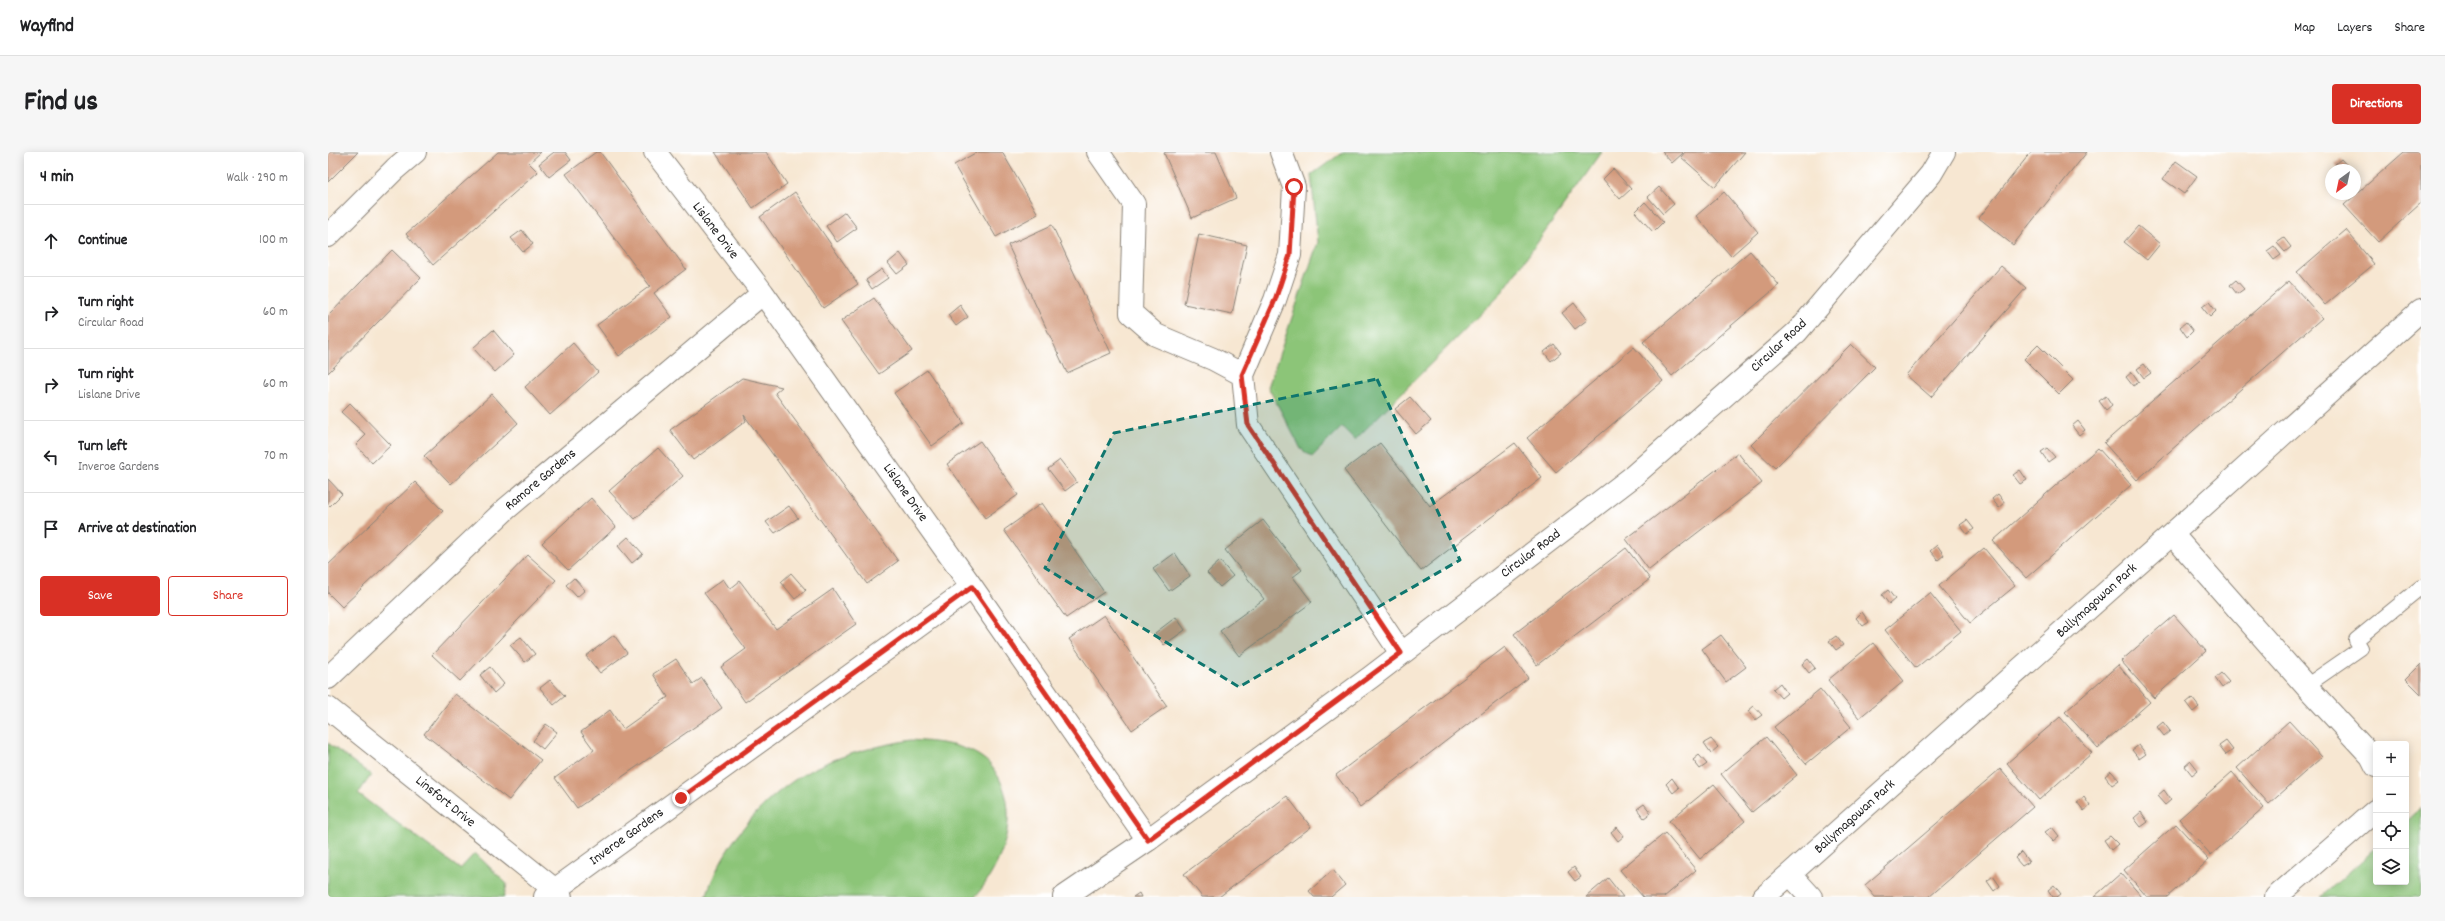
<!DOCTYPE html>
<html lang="en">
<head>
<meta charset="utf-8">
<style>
  :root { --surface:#fff; --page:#f6f6f6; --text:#202124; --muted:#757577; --line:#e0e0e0; --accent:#d93025 }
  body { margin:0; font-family:Dekko,sans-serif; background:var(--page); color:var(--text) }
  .controls { position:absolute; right:12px; bottom:12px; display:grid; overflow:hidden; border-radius:4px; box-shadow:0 2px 10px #0003 }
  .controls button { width:36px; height:36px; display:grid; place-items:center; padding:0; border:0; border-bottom:1px solid var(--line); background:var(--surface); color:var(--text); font:20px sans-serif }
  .compass { position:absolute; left:1997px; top:12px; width:36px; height:36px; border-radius:50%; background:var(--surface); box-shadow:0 2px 10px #0003; rotate:213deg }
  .stop { position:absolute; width:12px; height:12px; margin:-9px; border:3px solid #d93025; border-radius:50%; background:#fff }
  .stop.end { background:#d93025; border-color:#fff; box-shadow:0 1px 4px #0008 }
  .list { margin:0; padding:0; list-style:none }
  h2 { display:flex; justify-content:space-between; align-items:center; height:52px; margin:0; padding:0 16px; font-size:17px }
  h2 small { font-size:13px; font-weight:400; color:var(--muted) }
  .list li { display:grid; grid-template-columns:26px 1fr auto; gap:12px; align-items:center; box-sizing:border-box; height:72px; padding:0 16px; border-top:1px solid var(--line) }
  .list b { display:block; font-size:15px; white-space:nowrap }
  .list p { margin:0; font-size:13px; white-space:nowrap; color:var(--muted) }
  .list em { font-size:13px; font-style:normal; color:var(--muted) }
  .actions { display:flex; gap:8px; padding:12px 16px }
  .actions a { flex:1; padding:9px 0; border:1px solid var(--accent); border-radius:4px; text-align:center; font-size:14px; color:var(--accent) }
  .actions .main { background:var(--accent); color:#fff }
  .icon { flex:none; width:22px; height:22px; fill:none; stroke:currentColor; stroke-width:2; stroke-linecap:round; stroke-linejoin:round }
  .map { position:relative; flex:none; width:2093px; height:745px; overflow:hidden; border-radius:4px }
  header { display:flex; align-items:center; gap:24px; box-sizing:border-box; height:56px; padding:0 20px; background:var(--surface); border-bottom:1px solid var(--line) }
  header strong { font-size:19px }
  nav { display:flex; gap:22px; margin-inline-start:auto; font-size:14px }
  .intro { display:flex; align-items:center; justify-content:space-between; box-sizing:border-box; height:96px; padding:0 24px }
  h1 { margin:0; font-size:28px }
  .button { padding:10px 18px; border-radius:4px; background:var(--accent); color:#fff; font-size:14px; font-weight:700 }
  main { display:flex; gap:24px; padding:0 24px }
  aside { flex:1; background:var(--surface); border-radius:4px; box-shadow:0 2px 10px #0003 }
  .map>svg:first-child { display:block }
</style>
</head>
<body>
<header>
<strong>Wayfind</strong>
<nav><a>Map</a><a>Layers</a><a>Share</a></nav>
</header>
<div class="intro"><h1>Find us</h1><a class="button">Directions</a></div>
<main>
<aside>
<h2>4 min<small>Walk · 290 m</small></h2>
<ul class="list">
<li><svg class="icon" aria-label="ahead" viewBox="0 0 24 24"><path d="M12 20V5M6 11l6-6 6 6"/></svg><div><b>Continue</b></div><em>100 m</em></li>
<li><svg class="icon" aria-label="right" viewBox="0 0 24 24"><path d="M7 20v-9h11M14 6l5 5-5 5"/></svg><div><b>Turn right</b><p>Circular Road</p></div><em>60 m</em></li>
<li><svg class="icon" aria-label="right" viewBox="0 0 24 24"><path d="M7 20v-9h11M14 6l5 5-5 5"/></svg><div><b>Turn right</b><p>Lislane Drive</p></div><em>60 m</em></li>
<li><svg class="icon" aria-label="left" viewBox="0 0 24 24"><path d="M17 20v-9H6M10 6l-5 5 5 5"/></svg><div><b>Turn left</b><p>Inveroe Gardens</p></div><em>70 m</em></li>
<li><svg class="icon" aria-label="arrive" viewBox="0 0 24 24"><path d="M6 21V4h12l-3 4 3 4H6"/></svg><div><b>Arrive at destination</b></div></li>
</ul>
<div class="actions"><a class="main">Save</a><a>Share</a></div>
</aside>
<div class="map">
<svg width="2093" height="745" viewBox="0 0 2093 745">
  <rect width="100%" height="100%" fill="#fff"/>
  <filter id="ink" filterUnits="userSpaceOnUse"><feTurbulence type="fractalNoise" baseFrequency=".025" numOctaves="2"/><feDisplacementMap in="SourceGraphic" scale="8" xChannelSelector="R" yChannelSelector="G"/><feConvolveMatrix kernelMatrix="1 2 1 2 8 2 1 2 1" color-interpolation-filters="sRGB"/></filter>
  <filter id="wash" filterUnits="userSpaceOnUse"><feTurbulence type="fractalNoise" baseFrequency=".012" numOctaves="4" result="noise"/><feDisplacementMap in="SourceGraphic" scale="16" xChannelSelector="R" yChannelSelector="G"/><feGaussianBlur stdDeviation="0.9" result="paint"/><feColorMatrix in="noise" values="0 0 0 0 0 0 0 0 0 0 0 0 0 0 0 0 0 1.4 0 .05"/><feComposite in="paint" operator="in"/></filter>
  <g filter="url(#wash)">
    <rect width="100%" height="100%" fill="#f7e7d2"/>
    <path fill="#8cc578" stroke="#54704a" d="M1015,0H1274L1175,139L1027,288L1014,275L984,305L973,297L940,235L990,90L983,23Z
      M583,588C607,590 635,591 656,607C663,612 667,619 671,626C692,666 674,713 647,745H378C393,697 428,653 471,625C502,605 547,594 583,588Z
      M0,591L43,623L30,642L132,717L147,701L179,732L176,745H0Z
      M2093,656V745H1993L2048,696V730H2078V670Z"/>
    <g id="blocks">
      <path fill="#d39a7b" d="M0,0H30L0,30Z
        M170,0H213L201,11L210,20L105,113L78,82Z
        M226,0H237L243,8L221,25L211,12Z
        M268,0H272L358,117L326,141L344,165L291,204L269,173L322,134L238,22Z
        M387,0H438L459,32L425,56Z
        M649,0H674L710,62L668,85L626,13Z
        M838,0H888L908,46L864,66L836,1Z
        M1334,0H1354L1355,1L1344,11Z
        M1357,0H1417L1387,35L1353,5Z
        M1703,0H1759L1685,93L1651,66Z
        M2076,0H2093V51L2050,90L2016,53Z
        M2013,7L2021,16L2018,18H2012L2007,12Z
        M1848,9L1869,24L1856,42L1835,27Z
        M1285,17L1303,37L1292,47L1275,27Z
        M1331,35L1346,52L1335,62L1320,45Z
        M467,40L530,132L495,156L432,65Z
        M1396,40L1430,80L1403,104L1368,64Z
        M1317,50L1335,70L1325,80L1307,60Z
        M517,60L529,76L509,90L498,74Z
        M724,73L783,201L739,221L680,93Z
        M1810,74L1832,92L1819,108L1796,90Z
        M194,78L205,92L195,100L183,86Z
        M2018,78L2046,112L1997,153L1969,120Z
        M871,82L919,93L904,162L856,152Z
        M1956,86L1963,95L1957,100L1949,91Z
        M1946,94L1953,103L1946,108L1939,99Z
        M64,98L93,126L0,221V164Z
        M1422,99L1451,133L1344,224L1315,190Z
        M572,101L581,113L569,122L560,111Z
        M1673,114L1698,136L1603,245L1578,223Z
        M554,117L560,126L544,137L538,128Z
        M1908,128L1916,137L1909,142L1902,133Z
        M1961,129L1994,166L1809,328L1776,291Z
        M546,146L584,199L551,222L513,169Z
        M1881,150L1888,159L1882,165L1874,155Z
        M1246,151L1259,168L1247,177L1234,161Z
        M632,153L640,165L628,174L620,163Z
        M1858,170L1865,179L1859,185L1852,175Z
        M165,178L186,203L167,220L145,196Z
        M245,191L270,220L222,263L197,235Z
        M1226,192L1233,201L1223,209L1216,200Z
        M1523,192L1547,215L1447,316L1423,293Z
        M1710,193L1745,228L1731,242L1696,207Z
        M1306,195L1335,229L1228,320L1199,286Z
        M1816,212L1823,221L1816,226L1809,217Z
        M599,218L636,271L604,294L566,241Z
        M1804,220L1811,230L1805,234L1798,225Z
        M414,226L454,235L447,241L570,409L539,432L416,263L418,269L365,308L342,278Z
        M164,242L190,271L123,332L96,304Z
        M1778,244L1784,253L1778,258L1771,249Z
        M1082,245L1103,269L1088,282L1067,257Z
        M22,251L63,293L44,311L28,293L38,283L13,260Z
        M1750,269L1757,278L1751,283L1744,274Z
        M652,289L690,343L657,366L619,312Z
        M1052,291L1102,354L1187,291L1214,326L1093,419L1016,318Z
        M330,296L355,324L307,367L281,339Z
        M1719,296L1727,305L1720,310L1713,300Z
        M1770,296L1803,333L1698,426L1665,389Z
        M1410,301L1434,331L1321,418L1298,387Z
        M732,308L749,330L737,339L720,317Z
        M1692,318L1699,328L1692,332L1685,323Z
        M0,327L14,342L2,354L0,352Z
        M87,330L115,359L14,455L0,441V413Z
        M1670,342L1677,351L1671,356L1664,347Z
        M263,346L288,375L240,418L214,391Z
        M714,351L776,440L738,466L676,378Z
        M461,354L470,366L447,381L438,370Z
        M935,368L974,418L965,425L984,450L911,504L892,479L936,447L897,398Z
        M1639,368L1646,377L1639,382L1632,373Z
        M300,385L315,402L304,411L290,394Z
        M1609,393L1616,403L1610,408L1602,399Z
        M1298,396L1322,427L1209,513L1186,482Z
        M1656,396L1687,434L1642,471L1611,434Z
        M847,401L862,424L841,439L825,417Z
        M200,403L228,428L132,529L104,503Z
        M892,409L905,424L892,435L879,421Z
        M463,421L478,438L467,447L453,430Z
        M246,426L257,438L249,445L238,433Z
        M395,427L402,437L412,429L448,477L505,437L528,472L417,550L393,515L418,497L376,441Z
        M1560,438L1567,447L1561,452L1554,443Z
        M1602,441L1633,479L1588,516L1557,478Z
        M1534,460L1541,470L1535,474L1528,466Z
        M776,463L839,554L804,578L741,487Z
        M1846,463L1878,499L1826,546L1793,509Z
        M848,465L857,478L836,493L827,481Z
        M286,483L299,501L272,521L258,504Z
        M1393,483L1418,515L1398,530L1374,497Z
        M1508,484L1515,493L1508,498L1501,489Z
        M193,485L207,502L197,510L182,493Z
        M1545,491L1576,529L1531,566L1500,528Z
        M1177,495L1200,526L1032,655L1008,623Z
        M348,507L365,532L374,526L394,556L249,656L227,626L266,598L253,580L282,558L295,577L340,545L325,522Z
        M1480,507L1487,516L1481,521L1474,512Z
        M2093,512V542L2078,527Z
        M1790,513L1822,550L1770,596L1737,560Z
        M162,515L176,532L166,541L152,523Z
        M1893,521L1901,530L1894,536L1887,526Z
        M222,528L237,544L226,553L212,536Z
        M1452,531L1459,541L1453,546L1445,537Z
        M1492,537L1523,575L1478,612L1446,575Z
        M127,542L213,608L181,648L96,582Z
        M1864,546L1871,555L1865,560L1858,551Z
        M1426,554L1434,563L1427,568L1420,559Z
        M1732,565L1764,601L1711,648L1679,611Z
        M1961,569L1994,605L1941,652L1909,616Z
        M1835,570L1842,579L1836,584L1829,575Z
        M218,572L229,580L215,597L205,589Z
        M1438,585L1469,623L1424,660L1393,622Z
        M1383,587L1390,595L1383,601L1376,591Z
        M1898,589L1905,598L1898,603L1891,594Z
        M1811,593L1818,602L1811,607L1804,598Z
        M1371,603L1379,612L1372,617L1365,608Z
        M1863,609L1870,618L1864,623L1857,614Z
        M1672,617L1705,655L1601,745H1547L1537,733Z
        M1783,619L1791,628L1784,633L1777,624Z
        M1904,620L1936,656L1883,703L1851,667Z
        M1344,626L1351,636L1345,641L1338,632Z
        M1386,632L1417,669L1372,707L1341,669Z
        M1836,638L1843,648L1837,653L1829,644Z
        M959,644L983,675L891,745H874L856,722Z
        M1756,645L1762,654L1756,659L1749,650Z
        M1316,652L1323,661L1316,666L1309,657Z
        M1813,660L1820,670L1813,675L1806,666Z
        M1848,672L1881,708L1839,745H1819L1796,718Z
        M1289,675L1296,684L1290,689L1283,680Z
        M1724,675L1731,684L1725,689L1717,680Z
        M1337,681L1368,718L1336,745H1315L1292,718Z
        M1782,684L1790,692L1783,698L1776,688Z
        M1693,700L1701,710L1694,714L1687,706Z
        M1246,715L1253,725L1247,729L1240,720Z
        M1005,718L1017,733L1003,745H986L981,739Z
        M1793,721L1814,745H1766Z
        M1665,724L1672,734L1666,739L1659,729Z
        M1280,726L1295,745H1258Z
        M1726,733L1733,742L1729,745H1725L1720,738Z
        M811,741L813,745H805Z"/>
    </g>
  </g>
  <g filter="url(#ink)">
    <use href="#blocks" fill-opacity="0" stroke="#8a8277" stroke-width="1"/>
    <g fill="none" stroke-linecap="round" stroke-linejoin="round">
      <defs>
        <path id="service" d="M1978,534L2033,496L2028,488L2093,435"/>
        <path id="minor" d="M327,0L435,141L644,435L820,688
          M770,0L806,52L803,161L828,183L885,207L915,223
          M953,0L966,35L962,103L947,148L915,223L920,273L1073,501
          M0,84L67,17L87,0
          M1844,382L2093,158
          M0,526L178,357L435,141
          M0,556L226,737L233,745
          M1462,722L1483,745
          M217,745L644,435
          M1436,745L1844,382L1978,534L2043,604L2048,614
          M1948,745L2048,658"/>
        <path id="tertiary" d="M736,745L820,688L1043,525L1303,326L1469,180L1603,22L1616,0"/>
      </defs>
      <use href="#service" stroke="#8a8277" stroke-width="16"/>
      <use href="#minor" stroke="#8a8277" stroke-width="24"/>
      <use href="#tertiary" stroke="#8a8277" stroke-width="24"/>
      <use href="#service" stroke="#fff" stroke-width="14"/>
      <use href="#minor" stroke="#fff" stroke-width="22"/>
      <use href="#tertiary" stroke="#fff" stroke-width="22"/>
    </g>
  </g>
  <g fill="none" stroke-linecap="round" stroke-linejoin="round" filter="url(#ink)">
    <path stroke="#d93025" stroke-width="5" d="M353,646L644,435L820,688L1073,501L920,273L914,223L947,148L962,103L966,35"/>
  </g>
  <path fill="#0f766e" fill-opacity="0.2" stroke="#0f766e" stroke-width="3" stroke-dasharray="8 5" stroke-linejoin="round" d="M1049,227L1132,408L911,535L717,416L786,281Z"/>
  <g text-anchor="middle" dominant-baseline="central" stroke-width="3" stroke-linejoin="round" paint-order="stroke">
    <g font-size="14" fill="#1c1c1c" stroke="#fff">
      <text transform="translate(387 79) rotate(53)">Lislane Drive</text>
      <text transform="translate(1451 194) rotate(-43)">Circular Road</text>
      <text transform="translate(213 328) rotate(-40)">Ramore Gardens</text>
      <text transform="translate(577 341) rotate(55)">Lislane Drive</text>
      <text transform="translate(1203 402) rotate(-37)">Circular Road</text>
      <text transform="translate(1769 449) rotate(-42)">Ballymagowan Park</text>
      <text transform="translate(117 650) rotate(39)">Linsfort Drive</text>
      <text transform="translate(1527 665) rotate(-42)">Ballymagowan Park</text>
      <text transform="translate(299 685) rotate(-36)">Inveroe Gardens</text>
    </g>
  </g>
</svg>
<div class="controls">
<button>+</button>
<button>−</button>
<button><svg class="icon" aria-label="locate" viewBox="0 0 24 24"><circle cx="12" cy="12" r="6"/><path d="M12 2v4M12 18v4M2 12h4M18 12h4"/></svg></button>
<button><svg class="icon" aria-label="layers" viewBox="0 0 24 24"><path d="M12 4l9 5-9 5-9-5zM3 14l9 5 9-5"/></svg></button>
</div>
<svg class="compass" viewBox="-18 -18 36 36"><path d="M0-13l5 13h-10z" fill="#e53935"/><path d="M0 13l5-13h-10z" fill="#757577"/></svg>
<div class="stop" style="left:966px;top:35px"></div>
<div class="stop end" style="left:353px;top:646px"></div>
</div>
</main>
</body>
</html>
